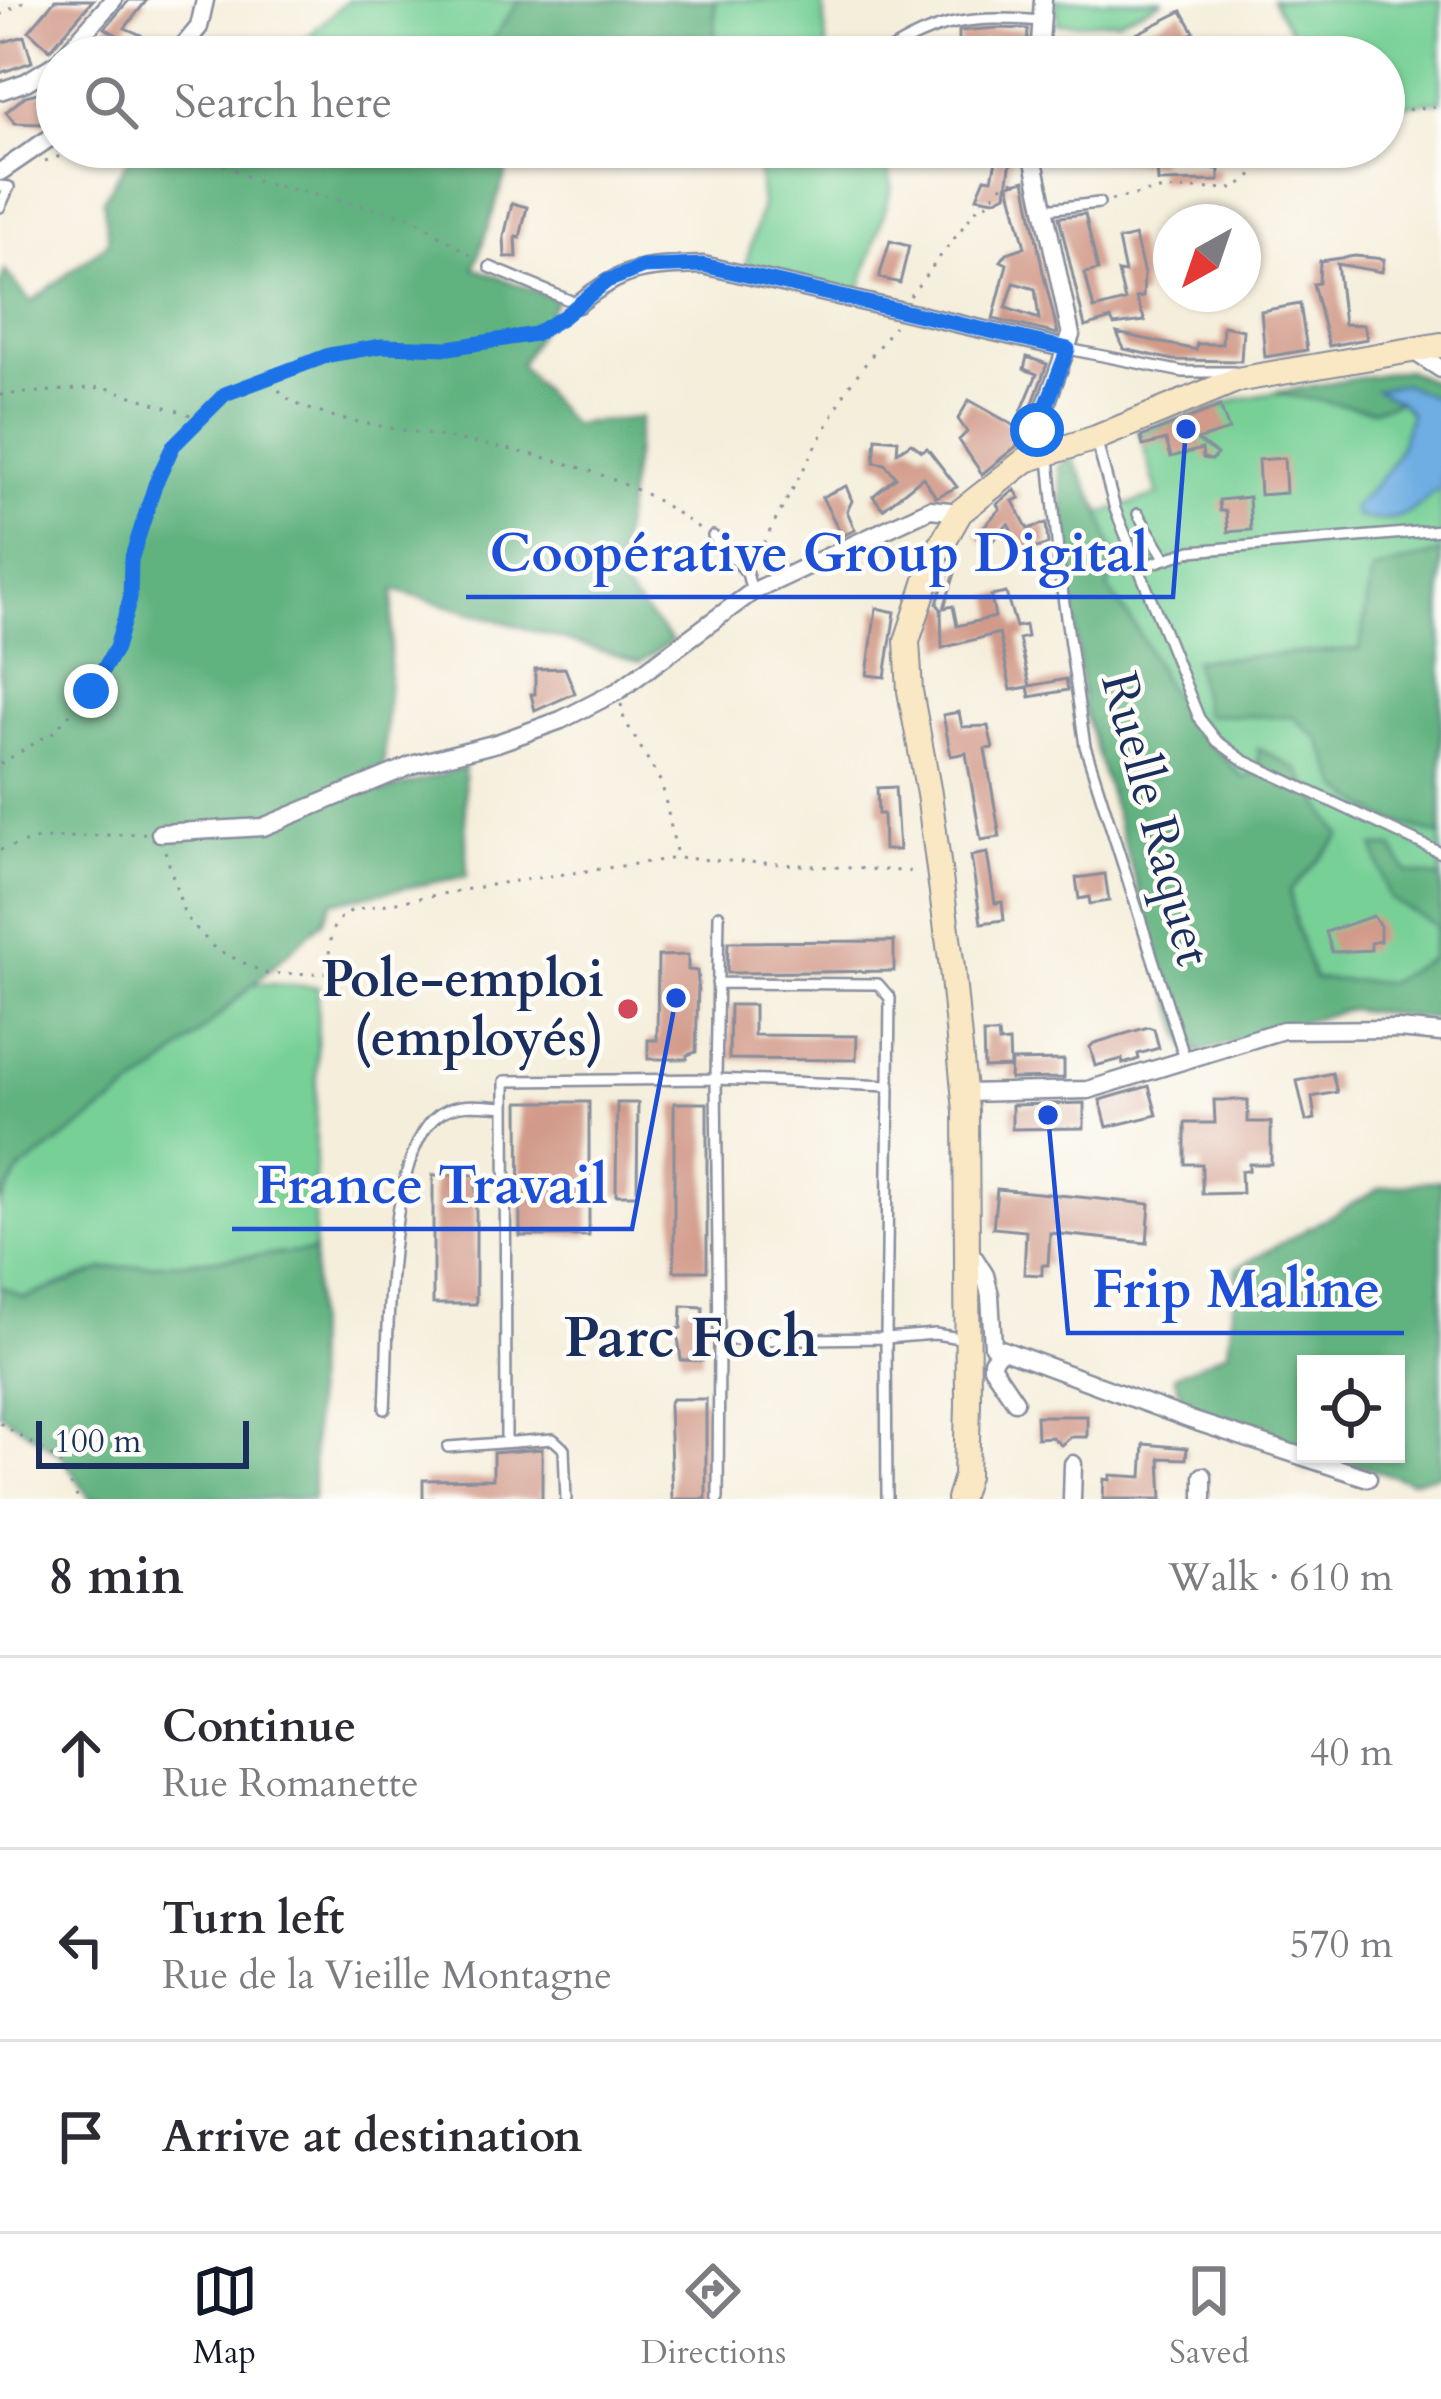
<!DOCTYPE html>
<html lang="en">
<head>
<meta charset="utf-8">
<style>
  :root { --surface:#fff; --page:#f2f2f3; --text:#2b2b33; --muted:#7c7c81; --line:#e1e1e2; --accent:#111827 }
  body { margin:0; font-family:Cardo,serif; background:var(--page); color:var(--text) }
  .controls { position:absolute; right:36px; bottom:36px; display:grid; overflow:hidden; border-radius:0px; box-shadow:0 3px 9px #0004 }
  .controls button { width:108px; height:108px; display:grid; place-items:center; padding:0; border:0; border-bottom:3px solid var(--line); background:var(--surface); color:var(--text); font:60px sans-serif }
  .compass { position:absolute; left:1153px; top:204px; width:108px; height:108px; border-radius:50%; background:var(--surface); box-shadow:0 3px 9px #0004; rotate:220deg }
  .scale { position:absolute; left:36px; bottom:30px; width:213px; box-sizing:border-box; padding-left:12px; border:6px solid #1b2f5e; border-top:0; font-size:33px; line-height:42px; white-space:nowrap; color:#1b2f5e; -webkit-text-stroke:9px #fdfcf7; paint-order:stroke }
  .stop { position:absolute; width:36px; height:36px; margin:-27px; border:9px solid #1a73e8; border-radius:50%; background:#fff }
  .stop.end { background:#1a73e8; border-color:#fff; box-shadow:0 3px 12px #0008 }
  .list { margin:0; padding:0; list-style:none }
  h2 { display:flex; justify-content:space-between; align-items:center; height:156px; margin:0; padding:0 48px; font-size:51px }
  h2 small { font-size:39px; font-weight:400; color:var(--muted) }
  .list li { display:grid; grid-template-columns:78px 1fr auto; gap:36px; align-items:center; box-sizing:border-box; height:192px; padding:0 48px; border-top:3px solid var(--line) }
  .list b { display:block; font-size:45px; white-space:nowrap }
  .list p { margin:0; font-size:39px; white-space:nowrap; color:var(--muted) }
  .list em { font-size:39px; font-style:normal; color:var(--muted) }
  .icon { flex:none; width:66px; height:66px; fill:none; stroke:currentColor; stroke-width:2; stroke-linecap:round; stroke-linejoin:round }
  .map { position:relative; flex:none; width:1441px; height:1499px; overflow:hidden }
  .search { position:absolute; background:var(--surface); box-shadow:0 3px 9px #0004; left:36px; right:36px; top:36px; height:132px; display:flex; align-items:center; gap:30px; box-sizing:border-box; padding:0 42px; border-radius:66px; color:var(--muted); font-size:45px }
  .sheet { height:732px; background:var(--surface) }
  nav { display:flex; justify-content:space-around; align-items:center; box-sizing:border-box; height:168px; border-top:3px solid var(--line); background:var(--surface); font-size:33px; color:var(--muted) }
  nav a { display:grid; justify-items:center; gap:6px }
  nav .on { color:var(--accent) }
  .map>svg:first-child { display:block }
</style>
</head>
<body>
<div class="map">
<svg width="1441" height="1499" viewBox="0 0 1441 1499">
  <rect width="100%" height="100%" fill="#fdfcf7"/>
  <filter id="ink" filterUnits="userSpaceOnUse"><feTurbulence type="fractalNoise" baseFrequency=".00833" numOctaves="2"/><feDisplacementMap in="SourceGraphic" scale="24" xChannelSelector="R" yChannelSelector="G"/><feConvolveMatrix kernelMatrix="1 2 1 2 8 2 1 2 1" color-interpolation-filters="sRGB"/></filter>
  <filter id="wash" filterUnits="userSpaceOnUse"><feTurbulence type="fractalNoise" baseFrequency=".004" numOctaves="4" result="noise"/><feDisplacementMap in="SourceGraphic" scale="48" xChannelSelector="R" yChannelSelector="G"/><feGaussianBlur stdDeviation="2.7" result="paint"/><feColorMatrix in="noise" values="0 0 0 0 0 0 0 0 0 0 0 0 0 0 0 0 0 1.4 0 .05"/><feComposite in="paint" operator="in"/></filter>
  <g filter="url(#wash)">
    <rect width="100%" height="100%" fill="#f5eedb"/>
    <path fill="#77d096" stroke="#49807a" stroke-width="3" d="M348,0H520L480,57H375L347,48L337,57H285Z
      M715,0H823L827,57H715Z
      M1056,0H1164L1117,21L1058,24Z
      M1272,0H1441V101L1384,107V57H1306Z
      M756,147H884L892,187L859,293L745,267L762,205Z
      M1406,370L1441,385V1020L1348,1009L1194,1053L1186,1047L1083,707L1059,465L1072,458L1102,513L1158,495L1139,432L1239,399Z
      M255,983L318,987L314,1251L104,1269L23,1298L0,1286V1204L20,1170L161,1068Z"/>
    <path fill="#61b27f" stroke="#3e706e" stroke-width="3" d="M520,0H715V57H480Z
      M130,147H515L474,268L557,299L520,365L571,424L640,418L615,580L672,641L640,662L394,590L382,792L464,768L467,876L332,902L323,921L161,1068L20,1170L0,1203V285L5,271L31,302L109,242L103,200L130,156Z
      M1406,370L1441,385V414L1411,398L1373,410L1274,393Z
      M1072,458L1101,514L1115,560L1108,589L1136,627L1169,691L1209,743L1244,779L1259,771L1258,748L1298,770L1341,836L1290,891L1296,926L1314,979L1389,982L1431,958L1436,926L1389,898L1374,847H1392L1407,872L1441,878V1020L1348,1009L1200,1052L1181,1030L1083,707L1059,465Z
      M1441,552V836L1384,818L1341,789L1319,739L1293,717L1205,715L1194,660L1360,649L1372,571Z
      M1441,1180V1474L1411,1481L1319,1454H1396V1364H1306V1450L1189,1416L1174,1376L1228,1351L1237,1268L1381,1188Z
      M314,1251L313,1499H90L62,1456L0,1413V1286L24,1298L104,1269Z"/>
    <path fill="#6eaee2" stroke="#446ea0" stroke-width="3" d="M1404,384L1441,401V491L1435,490C1412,516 1389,526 1356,516L1353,508C1387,474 1399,461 1410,413L1400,402L1376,390Z"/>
    <g id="blocks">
      <path fill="#d19a89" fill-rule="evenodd" d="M55,0H93L50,50L29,31Z
        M129,0H147L125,28L141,35L136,46L105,28Z
        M1182,11L1194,32L1152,57H1142L1130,37Z
        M997,28L1028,29L1027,49L982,40L981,57H959V31Z
        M24,36L32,62L0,73V43Z
        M57,88L56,99H52L56,119L40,124L15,123L6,112L25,96Z
        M999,147H1013L1006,194L994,200L977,197L985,178L992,179Z
        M1044,147L1140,151L1141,147H1160L1159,164L1046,157Z
        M1157,166L1219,169V181L1158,182Z
        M1025,180L1043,272L1058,334L993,319L1007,264L1001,261L1007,253L1025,247L1009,184ZM1014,283L1035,289L1039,319L1006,308Z
        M512,203L527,207L520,238L516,237L517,257H505L504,237Z
        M1085,214L1098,270L1085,273L1094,309L1125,301L1118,272L1125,273L1118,240L1135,236L1144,275L1143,297L1136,298L1145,321L1114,325L1111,319L1085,327L1059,217Z
        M890,241L909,246L900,283L879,278Z
        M1355,256L1384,259L1382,272L1337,264L1344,324L1364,325L1367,339L1329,346L1313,284L1319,283L1320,261Z
        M1300,304L1307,350L1265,357L1261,311Z
        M1223,326L1243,330L1241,361L1173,360L1124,349L1117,333L1196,350L1197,344H1222Z
        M1027,357L1047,364L1018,445L982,474L959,440L967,432L958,419L969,400L1015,426L1037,374L1024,369Z
        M1220,406L1229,430L1197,440L1217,454L1212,460L1203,458L1202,449L1171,457L1166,440L1143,446L1141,437Z
        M876,438L898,440L897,452L911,443L922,451L927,448L957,487L936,497L923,477L883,509L873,496L896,477L885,464L874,462Z
        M1284,458L1286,493L1260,495L1258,460Z
        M846,486L852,501L847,511L855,530L842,536L822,497Z
        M1015,490L1020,498L1013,501L1028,529L1046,523L1048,544L1023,553L1008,524L988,546L976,535L1000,509L997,504Z
        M1249,497L1251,530L1228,532L1226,511H1220L1219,500Z
        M948,568L956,570L944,608L953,606L957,626L995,617L991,596L1006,593L1016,627L1025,625L1027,637L1019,639L1030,686L1066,679L1068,690L1030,697L1028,687L1011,690L999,633L942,648L941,609L937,604Z
        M876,608L895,612L885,677L867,675Z
        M565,668L575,693L535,711L531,694H535V669Z
        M959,712L962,727L988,726L993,748L985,749L1000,837L981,840L966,753L951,756L943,715Z
        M895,787L899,850H884L883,814H878L877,788Z
        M987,853L995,903L1002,902L1004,920L981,923L971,856Z
        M1105,874L1109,901L1090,904L1089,897L1079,899L1076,878Z
        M1373,916L1380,926V941L1371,943V950L1332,952L1326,932Z
        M894,941V971L727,973L728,942Z
        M688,955V970L697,971L698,984L696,1052L687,1055V1059H648V1040H657L658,956Z
        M730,1005H754V1035L857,1036L856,1060L729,1059Z
        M1148,1027L1154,1029L1159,1048L1138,1054L1139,1059L1133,1061L1123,1064L1122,1059L1095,1066L1090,1047L1094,1043Z
        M983,1034H998L999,1043L1009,1042L1010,1067L984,1068Z
        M1064,1060V1078L1010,1079L1011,1061Z
        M1332,1073L1337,1092L1312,1097L1315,1119L1306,1121L1297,1081Z
        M1149,1086L1157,1115L1107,1127L1100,1100Z
        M1214,1100H1248V1122H1271V1164H1249V1171H1241L1242,1193L1202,1194V1164H1185V1123H1215Z
        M519,1102H589V1236H520Z
        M617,1103H638L637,1195H616Z
        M674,1103H707V1271H674Z
        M1084,1103V1128L1012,1129V1105Z
        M433,1175H476V1304H433Z
        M997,1189L1150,1204L1147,1243L1050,1233L1048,1265H1042V1275L1024,1274L1026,1231L993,1228Z
        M682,1306L703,1307L702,1361L681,1360L677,1329L681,1328Z
        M672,1399H706V1499H672L669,1404Z
        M1036,1416H1087V1437H1071L1061,1445L1052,1437L1037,1438Z
        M1144,1444L1187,1448L1186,1459L1160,1458L1162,1499H1103L1104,1479L1110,1480V1475L1142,1477Z
        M542,1449V1499H423V1480L493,1479V1453Z"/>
    </g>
  </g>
  <g filter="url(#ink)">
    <use href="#blocks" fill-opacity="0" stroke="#888e9c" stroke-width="3"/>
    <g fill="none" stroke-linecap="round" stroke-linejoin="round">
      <defs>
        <path id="lane" d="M880,57C938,18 974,16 1043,21
          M0,186L9,187L0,207
          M1045,209L1099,203
          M490,267L578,304
          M1068,349L1183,372H1234
          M1097,443L1115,509L1199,718L1217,741L1243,760L1441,853
          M1049,458L1061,583L1085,746L1185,1059
          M1138,514L1166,559
          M713,536L747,573L752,592
          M1137,568L1191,551L1441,530
          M719,915L716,1079L889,1086
          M717,983L878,984L890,998L886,1338L935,1334L966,1339
          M385,1409C389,1343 384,1150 441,1113C461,1101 483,1106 505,1107
          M506,1442L505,1081L716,1079L719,1340L886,1338L887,1499
          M448,1447L553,1439L564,1449L566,1499
          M718,1499L719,1340"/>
        <path id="street" d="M63,57L113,0
          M174,57L199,27L205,0
          M1039,57L1043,0
          M1113,57H1115
          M0,91L26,82L57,63
          M0,172L57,133
          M578,304C625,266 644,267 703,265L1068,349
          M1413,351L1441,369
          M1026,460L1071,335L1031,147
          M160,833L263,827L415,764L497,743L561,720L618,691L752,592L930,509L960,512
          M964,1093L1088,1090L1283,1030L1398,1029L1441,1033
          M966,1257L975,1259L985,1275L990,1295L993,1346L1191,1420L1368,1478
          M1001,1350L992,1361V1367L1015,1401
          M1072,1499L1073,1464
          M1203,1499V1476"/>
        <path id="secondary" d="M959,1499L966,1476L968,1404L966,1111L952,968L929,794L910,691L907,641L935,556L960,512L1026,460L1096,438L1236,380L1441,345"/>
      </defs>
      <use href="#lane" stroke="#888e9c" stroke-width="14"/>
      <use href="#street" stroke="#888e9c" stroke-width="21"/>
      <use href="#secondary" stroke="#888e9c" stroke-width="28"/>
      <path stroke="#888e9c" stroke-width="3" stroke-dasharray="3 9" stroke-linecap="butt" d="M0,15L27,0
        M1384,112L1441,106
        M114,147H135
        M179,147L200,152L255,181L412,217L478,260
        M45,161L89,147
        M1111,200L1158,190L1236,188L1285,147
        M910,296L979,206L988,203L999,187L1019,179
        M272,380C285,403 303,407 327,415C428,439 545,445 639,491C661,501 682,517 702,530
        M0,395L104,387L197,417
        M752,564L848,387L894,326
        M621,704L624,719L662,784L677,856
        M0,764L55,731L91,690L116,648L130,599L131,560L155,485L173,446L225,394L330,355L382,346L449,348L500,341L535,334L565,315
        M0,850L38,839L145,833
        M165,851L185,916L215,949L267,974L329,973C330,945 325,923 353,910L502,883L677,858L919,872
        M697,977L709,976
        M0,1423L58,1460L78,1499"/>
      <use href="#lane" stroke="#fff" stroke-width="9"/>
      <use href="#street" stroke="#fff" stroke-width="16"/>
      <use href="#secondary" stroke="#fae7c3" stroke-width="24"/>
    </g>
  </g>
  <g fill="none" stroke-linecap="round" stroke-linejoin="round" filter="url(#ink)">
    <path stroke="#1a73e8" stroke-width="15" d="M91,691L116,648L130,599L131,560L155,485L173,446L225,394L329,355L382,346L449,348L535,334L563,317L607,281L643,267L703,265L1068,349L1037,430"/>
  </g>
  <circle fill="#d1495b" stroke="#fdfcf7" stroke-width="4.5" cx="628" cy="1009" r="12"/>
  <g text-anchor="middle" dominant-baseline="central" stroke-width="9" stroke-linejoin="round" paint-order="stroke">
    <g font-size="51" fill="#1b2f5e" stroke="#fdfcf7">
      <text transform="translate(1156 819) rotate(75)">Ruelle Raquet</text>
    </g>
    <g font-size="51" font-weight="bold" fill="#1b2f5e" stroke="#fdfcf7" text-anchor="end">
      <text x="604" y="980">Pole-emploi<tspan x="604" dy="59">(employés)</tspan></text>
    </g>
    <g font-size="57" font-weight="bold" fill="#1b2f5e" stroke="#fdfcf7">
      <text x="691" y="1338">Parc Foch</text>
    </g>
  </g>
  <path fill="none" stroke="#1d4ed8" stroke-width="4.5" d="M1186 429L1173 597H466M676 998L632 1229H232M1048 1115L1068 1333H1404"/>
  <g fill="#1d4ed8" stroke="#fdfcf7" stroke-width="4.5">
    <circle cx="1186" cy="429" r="12"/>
    <circle cx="676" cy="998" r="12"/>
    <circle cx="1048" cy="1115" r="12"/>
  </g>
  <g font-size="54" text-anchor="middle" font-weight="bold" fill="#1d4ed8" stroke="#fdfcf7" stroke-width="9" stroke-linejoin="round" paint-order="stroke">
    <text x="819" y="571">Coopérative Group Digital</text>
    <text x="432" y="1203">France Travail</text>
    <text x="1236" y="1307">Frip Maline</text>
  </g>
</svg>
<div class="controls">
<button><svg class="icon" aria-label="locate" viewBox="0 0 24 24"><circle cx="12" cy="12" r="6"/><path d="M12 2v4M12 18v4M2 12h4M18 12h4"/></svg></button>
</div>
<svg class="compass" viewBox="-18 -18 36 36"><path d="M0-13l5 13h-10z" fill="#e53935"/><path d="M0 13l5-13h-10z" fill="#7c7c81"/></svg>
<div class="scale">100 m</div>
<div class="stop" style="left:1037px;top:430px"></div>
<div class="stop end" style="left:91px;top:691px"></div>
<div class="search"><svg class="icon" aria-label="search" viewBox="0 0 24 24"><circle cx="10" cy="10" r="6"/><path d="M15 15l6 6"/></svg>Search here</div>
</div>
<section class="sheet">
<h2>8 min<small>Walk · 610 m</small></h2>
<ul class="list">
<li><svg class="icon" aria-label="ahead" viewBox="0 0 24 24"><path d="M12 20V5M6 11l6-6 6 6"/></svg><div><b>Continue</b><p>Rue Romanette</p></div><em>40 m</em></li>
<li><svg class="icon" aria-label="left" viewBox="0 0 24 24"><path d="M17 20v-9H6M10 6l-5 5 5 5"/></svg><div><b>Turn left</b><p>Rue de la Vieille Montagne</p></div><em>570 m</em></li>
<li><svg class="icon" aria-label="arrive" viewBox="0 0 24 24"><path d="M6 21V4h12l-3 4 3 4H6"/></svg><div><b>Arrive at destination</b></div></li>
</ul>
</section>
<nav>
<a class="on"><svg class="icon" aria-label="map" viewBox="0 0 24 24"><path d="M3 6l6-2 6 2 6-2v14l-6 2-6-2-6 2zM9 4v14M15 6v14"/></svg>Map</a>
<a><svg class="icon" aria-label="directions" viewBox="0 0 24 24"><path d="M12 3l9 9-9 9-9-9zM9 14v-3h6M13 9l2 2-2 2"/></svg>Directions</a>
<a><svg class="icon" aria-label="saved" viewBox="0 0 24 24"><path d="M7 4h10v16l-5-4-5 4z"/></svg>Saved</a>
</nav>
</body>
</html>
